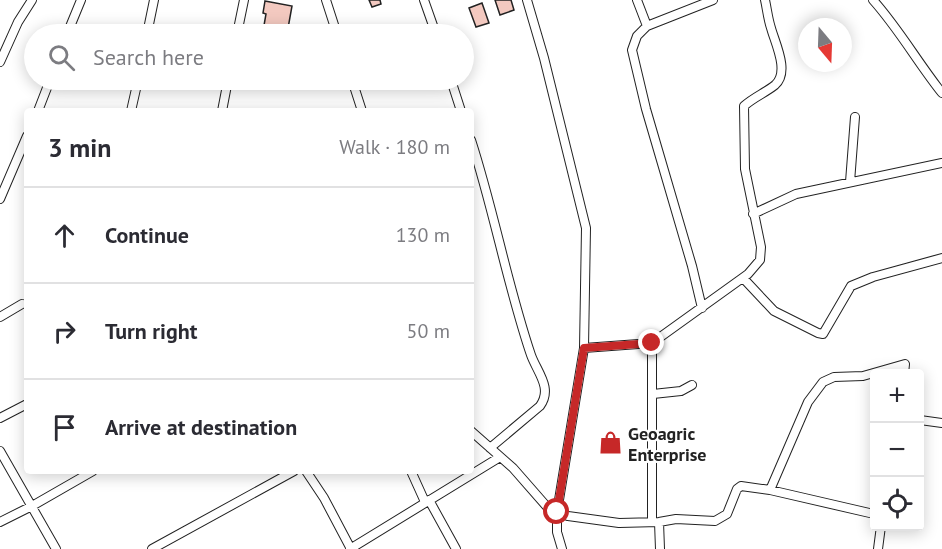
<!DOCTYPE html>
<html lang="en">
<head>
<meta charset="utf-8">
<style>
  :root { --surface:#fff; --page:#f7f7f7; --text:#2b2b33; --muted:#7c7c81; --line:#e1e1e2 }
  body { margin:0; font-family:"PT Sans",sans-serif; background:var(--page); color:var(--text) }
  .controls { position:absolute; right:18px; bottom:18px; display:grid; overflow:hidden; border-radius:6px; box-shadow:0 3px 15px #0003 }
  .controls button { width:54px; height:54px; display:grid; place-items:center; padding:0; border:0; border-bottom:2px solid var(--line); background:var(--surface); color:var(--text); font:30px sans-serif }
  .compass { position:absolute; left:798px; top:18px; width:54px; height:54px; border-radius:50%; background:var(--surface); box-shadow:0 3px 15px #0003; rotate:161deg }
  .stop { position:absolute; width:18px; height:18px; margin:-14px; border:4px solid #c62828; border-radius:50%; background:#fff }
  .stop.end { background:#c62828; border-color:#fff; box-shadow:0 2px 6px #0008 }
  .list { margin:0; padding:0; list-style:none }
  h2 { display:flex; justify-content:space-between; align-items:center; height:78px; margin:0; padding:0 24px; font-size:26px }
  h2 small { font-size:20px; font-weight:400; color:var(--muted) }
  .list li { display:grid; grid-template-columns:39px 1fr auto; gap:18px; align-items:center; box-sizing:border-box; height:96px; padding:0 24px; border-top:2px solid var(--line) }
  .list b { display:block; font-size:22px; white-space:nowrap }
  .list em { font-size:20px; font-style:normal; color:var(--muted) }
  .icon { flex:none; width:33px; height:33px; fill:none; stroke:currentColor; stroke-width:2; stroke-linecap:round; stroke-linejoin:round }
  .map { position:relative; flex:none; width:942px; height:549px; overflow:hidden }
  .search { position:absolute; background:var(--surface); box-shadow:0 3px 15px #0003; left:24px; top:24px; width:450px; height:66px; display:flex; align-items:center; gap:15px; box-sizing:border-box; padding:0 21px; border-radius:33px; color:var(--muted); font-size:22px }
  .panel { position:absolute; background:var(--surface); box-shadow:0 3px 15px #0003; left:24px; top:108px; width:450px; height:366px; border-radius:6px }
  .map>svg:first-child { display:block }
</style>
</head>
<body>
<div class="map">
<svg width="942" height="549" viewBox="0 0 942 549">
  <rect width="100%" height="100%" fill="#fff"/>
  <path fill="#f3c9c0" stroke="#222" stroke-width="1.5" d="M369,0H380L381,4L372,7Z
    M495,0H511L514,10L500,15Z
    M265,1L292,6L287,34L263,31L266,14L263,13Z
    M482,3L489,23L476,27L469,8Z"/>
  <g fill="none" stroke-linecap="round" stroke-linejoin="round">
    <defs>
      <path id="minor" d="M326,0L337,34
        M424,0L436,34
        M527,0L544,58L586,228L584,348L557,512V532L562,549
        M637,0L647,26
        M873,0C899,29 918,63 942,93
        M67,34L81,0
        M147,34L154,0
        M237,34L244,0
        M0,62L18,22L32,0
        M352,80L362,111
        M451,80L461,111
        M38,111L50,80
        M131,111L138,80
        M222,111L228,80
        M471,140C494,211 507,284 531,355C537,372 553,388 540,406L490,448
        M850,182L855,117
        M0,199L27,136
        M753,214L796,194L942,163
        M743,278L774,311L818,333L823,334L851,286L873,277L942,258
        M702,308L692,266L646,109L632,50L637,36L647,26L713,0
        M0,317L22,304
        M584,348L652,343L748,274L760,260L761,247L745,169L744,106C754,97 765,93 775,85C790,72 775,43 771,28C768,19 767,9 765,0
        M653,394L681,391L692,385
        M0,418L27,404
        M920,420L942,423
        M471,431L513,468L548,508L568,516L619,523L659,522L676,519L715,521L727,514L737,489L741,486L770,490L874,514
        M0,451L56,549
        M306,471L324,498L351,549
        M411,471L425,502
        M770,490L808,402L823,382L834,377L863,376L905,364L904,374
        M429,500L456,549
        M0,522L32,506L93,471
        M652,522V343
        M659,522L660,549
        M152,549L294,471
        M350,549L500,457
        M878,549L881,526"/>
    </defs>
    <use href="#minor" stroke="#222" stroke-width="10"/>
    <use href="#minor" stroke="#fff" stroke-width="8"/>
  </g>
  <g fill="none" stroke-linecap="round" stroke-linejoin="round">
    <path stroke="#c62828" stroke-width="8" d="M557,512L584,348L652,343"/>
  </g>
  <defs>
    <symbol id="shop-bare" viewBox="-9 -9 18 18"><path d="M-5-2.5h2.3a2.7 3.5 0 0 1 5.4 0H5L5.5 6h-11ZM-1.5-2.5h3a1.5 2.3 0 0 0-3 0Z" fill="#c62828" stroke="#fff" stroke-width="2.5" paint-order="stroke"/></symbol>
  </defs>
  <g fill-rule="evenodd">
    <use href="#shop-bare" x="594" y="426" width="33" height="33"/>
  </g>
  <g text-anchor="middle" dominant-baseline="central" stroke-width="4.5" stroke-linejoin="round" paint-order="stroke">
    <g font-size="18" font-weight="bold" fill="#222" stroke="#fff" text-anchor="start">
      <text x="628" y="433">Geoagric<tspan x="628" dy="21">Enterprise</tspan></text>
    </g>
  </g>
</svg>
<div class="controls">
<button>+</button>
<button>−</button>
<button><svg class="icon" aria-label="locate" viewBox="0 0 24 24"><circle cx="12" cy="12" r="6"/><path d="M12 2v4M12 18v4M2 12h4M18 12h4"/></svg></button>
</div>
<svg class="compass" viewBox="-18 -18 36 36"><path d="M0-13l5 13h-10z" fill="#e53935"/><path d="M0 13l5-13h-10z" fill="#7c7c81"/></svg>
<div class="stop" style="left:557px;top:512px"></div>
<div class="stop end" style="left:652px;top:343px"></div>
<div class="search"><svg class="icon" aria-label="search" viewBox="0 0 24 24"><circle cx="10" cy="10" r="6"/><path d="M15 15l6 6"/></svg>Search here</div>
<section class="panel">
<h2>3 min<small>Walk · 180 m</small></h2>
<ul class="list">
<li><svg class="icon" aria-label="ahead" viewBox="0 0 24 24"><path d="M12 20V5M6 11l6-6 6 6"/></svg><div><b>Continue</b></div><em>130 m</em></li>
<li><svg class="icon" aria-label="right" viewBox="0 0 24 24"><path d="M7 20v-9h11M14 6l5 5-5 5"/></svg><div><b>Turn right</b></div><em>50 m</em></li>
<li><svg class="icon" aria-label="arrive" viewBox="0 0 24 24"><path d="M6 21V4h12l-3 4 3 4H6"/></svg><div><b>Arrive at destination</b></div></li>
</ul>
</section>
</div>
</body>
</html>
